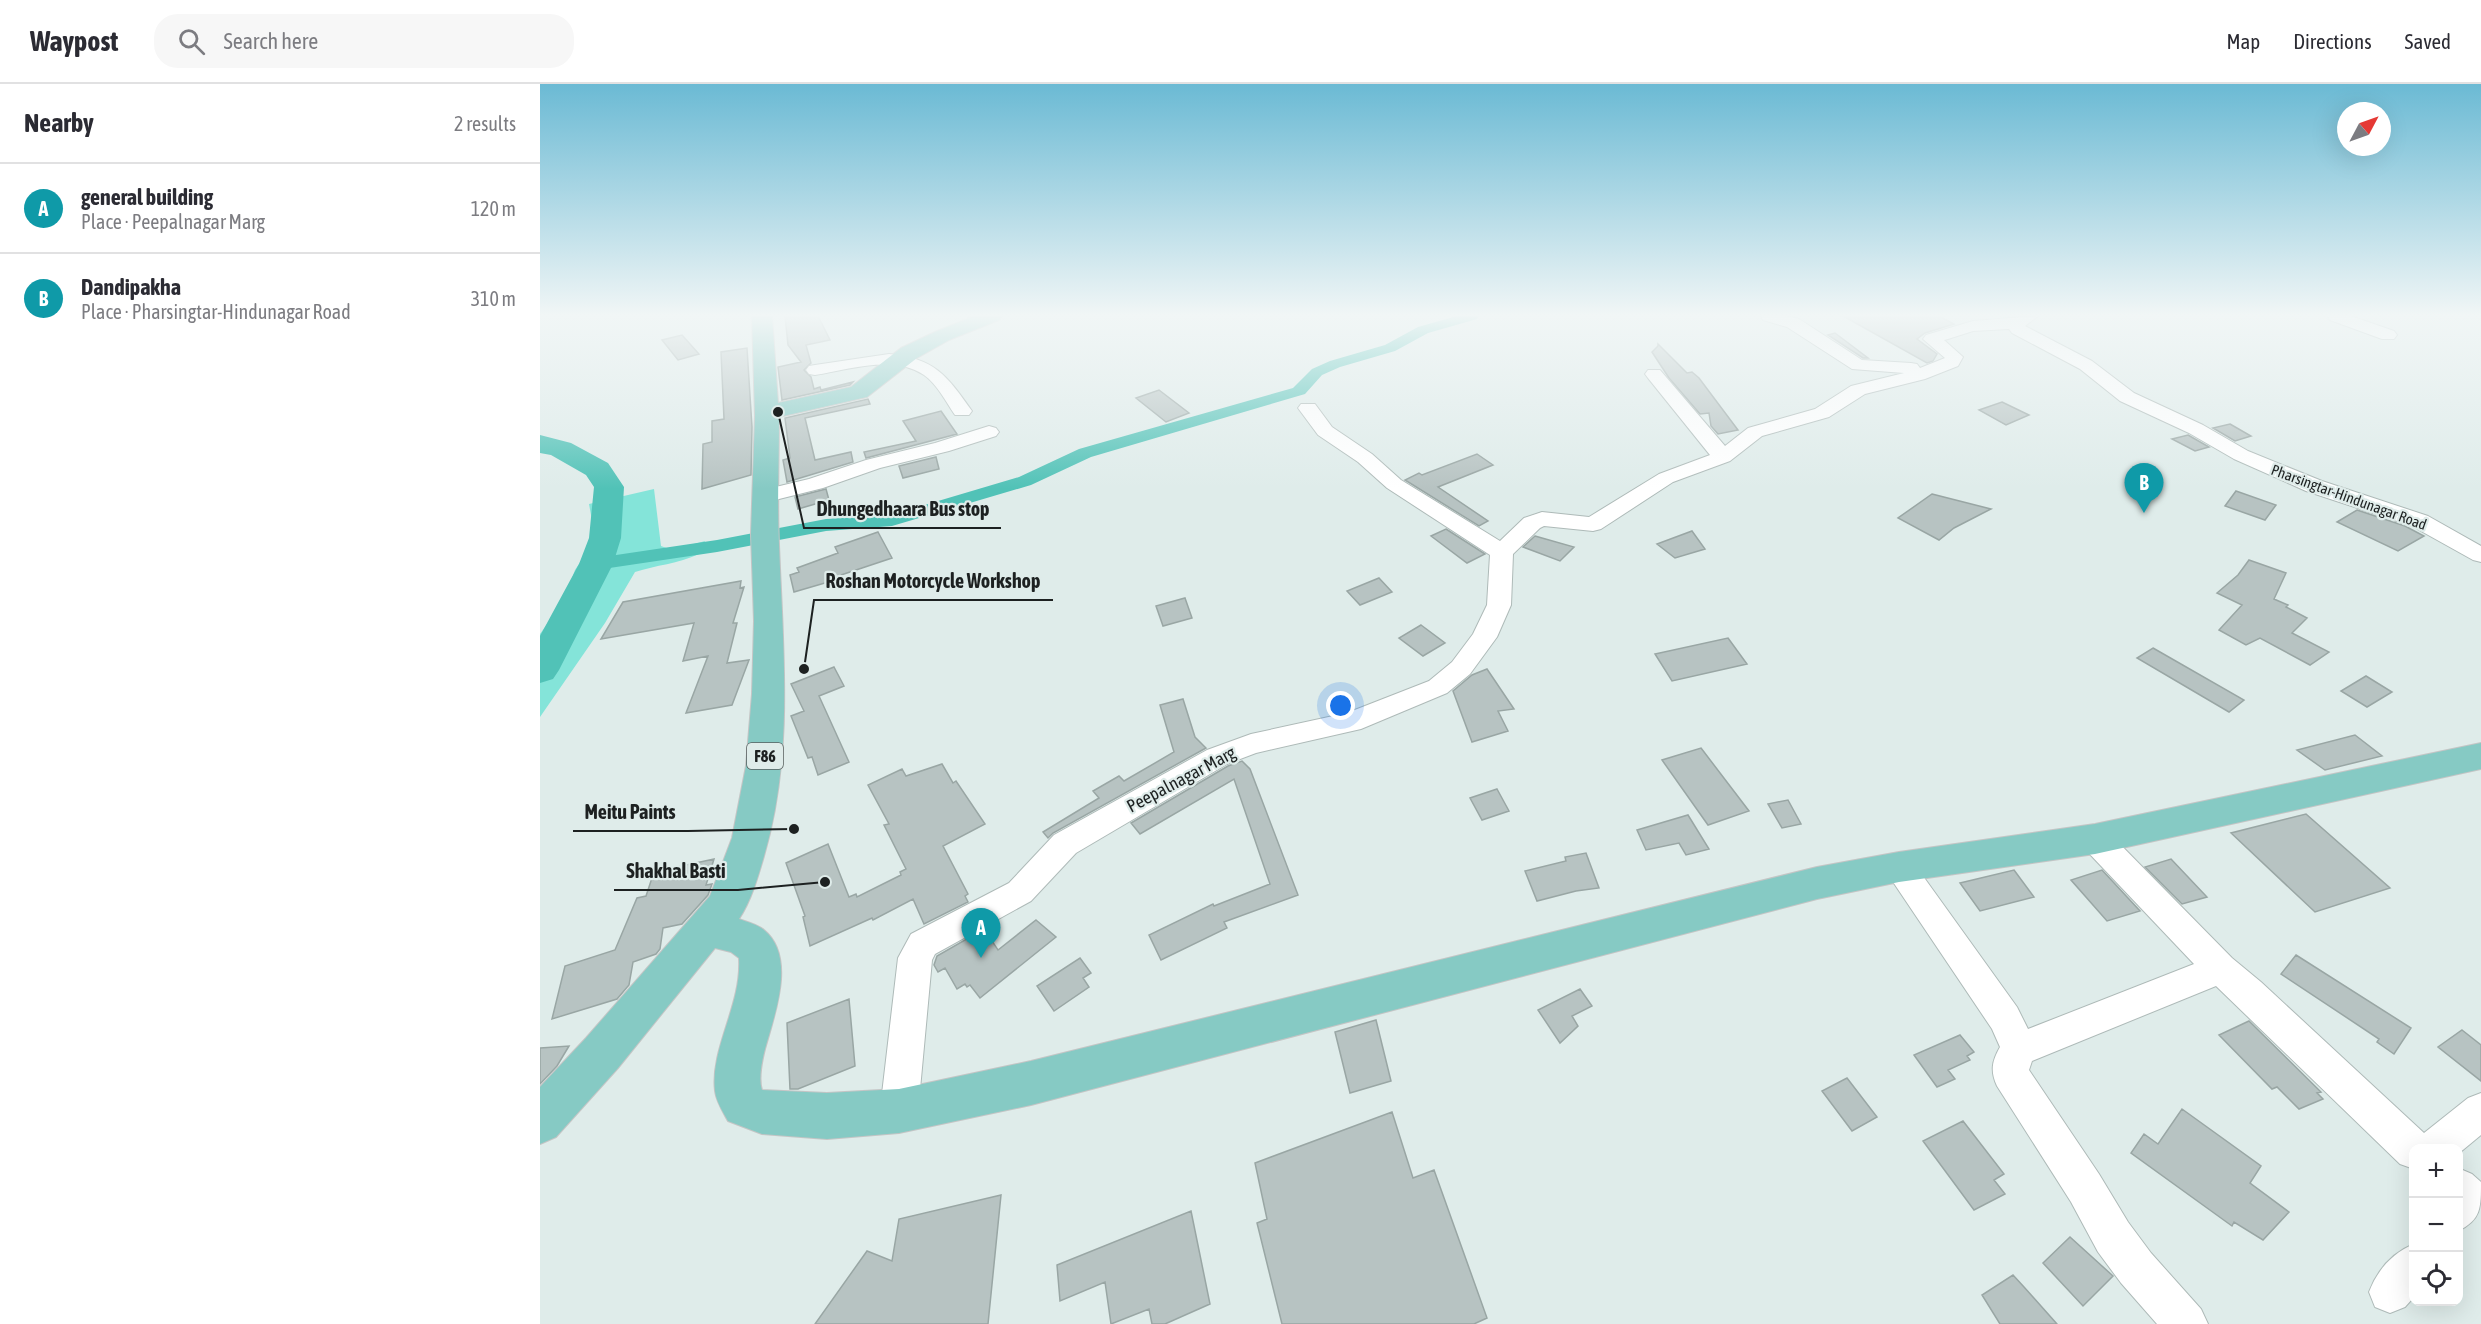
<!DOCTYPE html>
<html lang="en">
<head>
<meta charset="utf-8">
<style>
  :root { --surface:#fff; --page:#f7f7f7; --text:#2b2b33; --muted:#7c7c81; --line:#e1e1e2; --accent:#a00647 }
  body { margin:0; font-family:"Asap Condensed",sans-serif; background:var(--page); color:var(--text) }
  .controls { position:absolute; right:18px; bottom:18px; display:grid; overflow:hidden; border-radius:12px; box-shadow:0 6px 24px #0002 }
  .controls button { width:54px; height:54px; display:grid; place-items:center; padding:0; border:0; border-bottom:2px solid var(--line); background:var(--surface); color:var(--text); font:30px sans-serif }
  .compass { position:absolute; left:1797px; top:18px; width:54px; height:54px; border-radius:50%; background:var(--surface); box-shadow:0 6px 24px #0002; rotate:49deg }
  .you { position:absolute; left:801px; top:622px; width:21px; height:21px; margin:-15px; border:4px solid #fff; border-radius:50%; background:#1a73e8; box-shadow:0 0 0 9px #1a73e833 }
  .badge { display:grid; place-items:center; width:39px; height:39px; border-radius:50%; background:var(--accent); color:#fff; font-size:20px; font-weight:700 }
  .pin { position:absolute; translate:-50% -50px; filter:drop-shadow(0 2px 3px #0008) }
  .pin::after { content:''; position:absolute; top:32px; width:21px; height:18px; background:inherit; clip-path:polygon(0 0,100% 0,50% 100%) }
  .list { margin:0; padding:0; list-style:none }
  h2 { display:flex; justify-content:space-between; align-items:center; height:78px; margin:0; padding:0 24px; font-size:26px }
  h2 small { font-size:20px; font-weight:400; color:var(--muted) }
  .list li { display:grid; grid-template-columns:39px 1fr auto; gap:18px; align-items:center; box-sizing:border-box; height:90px; padding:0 24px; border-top:2px solid var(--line) }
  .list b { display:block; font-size:22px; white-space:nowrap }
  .list p { margin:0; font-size:20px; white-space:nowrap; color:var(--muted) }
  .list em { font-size:20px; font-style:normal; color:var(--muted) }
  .icon { flex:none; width:33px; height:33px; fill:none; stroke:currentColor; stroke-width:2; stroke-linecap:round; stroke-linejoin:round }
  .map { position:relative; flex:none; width:1941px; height:1240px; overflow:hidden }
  header { display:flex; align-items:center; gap:36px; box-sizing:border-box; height:84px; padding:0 30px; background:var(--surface); border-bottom:2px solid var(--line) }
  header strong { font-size:28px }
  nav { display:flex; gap:33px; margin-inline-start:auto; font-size:21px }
  .search { width:420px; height:54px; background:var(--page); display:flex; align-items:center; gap:15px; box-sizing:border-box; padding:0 21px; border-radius:24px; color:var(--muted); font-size:22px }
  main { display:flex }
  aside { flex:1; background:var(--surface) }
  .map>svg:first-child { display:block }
</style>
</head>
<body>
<header>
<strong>Waypost</strong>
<div class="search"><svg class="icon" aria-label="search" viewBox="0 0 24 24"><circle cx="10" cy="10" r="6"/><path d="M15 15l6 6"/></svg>Search here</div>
<nav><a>Map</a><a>Directions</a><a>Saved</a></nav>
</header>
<main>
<aside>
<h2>Nearby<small>2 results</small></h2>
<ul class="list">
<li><span class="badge" style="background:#0f9aa8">A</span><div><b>general building</b><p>Place · Peepalnagar Marg</p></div><em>120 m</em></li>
<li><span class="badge" style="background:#0f9aa8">B</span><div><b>Dandipakha</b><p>Place · Pharsingtar-Hindunagar Road</p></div><em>310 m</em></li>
</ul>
</aside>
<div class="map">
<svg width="1941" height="1240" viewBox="0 0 1941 1240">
  <rect width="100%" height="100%" fill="#dfecea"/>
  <path fill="#84e4d9" d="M114,405L121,462L132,466L165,457L159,470C138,480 116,481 95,488L65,539L0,633V550L24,516L35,486L46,469L53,442L49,420Z"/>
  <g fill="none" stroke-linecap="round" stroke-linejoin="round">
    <path fill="#51c2b7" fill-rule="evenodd" d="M917,232H939L937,235L888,249L855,267L800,283L782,291L765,310L551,373L491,401L352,442L286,447L177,468L56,486L49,484L46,480L49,476L56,474L177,456L286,435L351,431L479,393L539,365L753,304L772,285L790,277L845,261L878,243Z"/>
    <path fill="#51c2b7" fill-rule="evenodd" d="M0,351L31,359L68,379L84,403L81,454L73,480L19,586L13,595L0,599V552L39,480L49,454L54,403L46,391L11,371L0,369Z"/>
  </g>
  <path fill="#b7c3c2" stroke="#99a6a4" stroke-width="1.5" d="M245,232H278L290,256L266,261L271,279L264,286L271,293L274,305L280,303L281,306L313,298L310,301L242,316L238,283L261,278L248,261Z
    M1303,232H1399L1414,240L1385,249L1377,255L1397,270L1393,277L1387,279Z
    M1295,249L1328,274H1323L1288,251Z
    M142,251L159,270L138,276L122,256Z
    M1118,260L1147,289L1152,288L1159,294L1198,346L1178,350L1171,342L1169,329L1160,330L1129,294L1112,268L1118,262Z
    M207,264L212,343L211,391L162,405L163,360L172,358V337L184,335L181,268Z
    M619,306L649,329L626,338L596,314Z
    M328,315L330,320L265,334L275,376L311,368L313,378L247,398L243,376L250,374L245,334Z
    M1462,318L1489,331L1466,341L1439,326Z
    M401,327L417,350L326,374L324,368L376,357L363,337Z
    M1690,340L1711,352L1695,357L1673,344Z
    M1648,351L1669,363L1655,367L1632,355Z
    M937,370L953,381L898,403L948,437L939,442L865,396L879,389L882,391Z
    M396,373L399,385L363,394L359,382Z
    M286,405L289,416L258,425L255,413Z
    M1696,407L1736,421L1725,436L1685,422Z
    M1392,410L1451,425L1414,444L1399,456L1358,434Z
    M1817,426L1865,442L1884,452L1858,467L1797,438Z
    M906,445L945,470L927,479L891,452Z
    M1152,447L1165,465L1135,474L1117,460Z
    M338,448L352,474L301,491L302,494L254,508L250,491L259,488L257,484L298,469L295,463Z
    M995,452L1034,463L1020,477L983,463Z
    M1709,476L1746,489L1734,515L1748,521L1746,523L1767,534L1752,549L1789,568L1770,581L1720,554L1706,561L1679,546L1702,521L1677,509L1698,491Z
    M839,494L852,508L820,521L807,507Z
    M201,497L200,504L204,503L193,539H197L187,579L209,576L192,621L146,629L168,572L143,577L154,539L61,555L83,518Z
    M645,514L652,534L623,542L616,522Z
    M881,541L905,559L883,572L859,554Z
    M1188,554L1207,580L1132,597L1115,570Z
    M1613,564L1704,616L1689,628L1597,574Z
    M294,583L304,602L279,612L309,678L278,691L272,673L268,674L251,632L264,627L251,600Z
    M947,585L974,625L958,627L968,647L932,658L913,607L932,591Z
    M1826,592L1852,608L1827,623L1801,607Z
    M643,615L655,653L666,664L513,749L508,754L503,748L559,714L553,707L579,692L584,697L634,668L620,621Z
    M1815,651L1842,672L1785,686L1757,666Z
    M1161,664L1209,727L1168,741L1122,676Z
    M702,677L710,685L758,811L684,838L687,844L621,876L609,851L673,820L674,822L730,800L694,695L600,750L591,739L688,682Z
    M402,680L413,699L416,697L445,740L403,762L428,810L425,812L428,818L384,840L373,815L333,836L332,834L270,862L263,833L265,832L246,779L288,760L309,813L316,810L317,813L361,791L360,788L366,785L344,741L349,740L328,701L362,685L366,692Z
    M957,705L969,727L942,736L930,714Z
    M1248,716L1261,740L1242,744L1228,720Z
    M1766,730L1850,804L1775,828L1691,749Z
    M1148,731L1169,765L1146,771L1139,759L1106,766L1097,746Z
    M1046,769L1059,804L1036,807L997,817L985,787L1026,777L1025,773Z
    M174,775L166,801L172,800L168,811L142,840L123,844L120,865L116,870L93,878L89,901L77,915L12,935L25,882L75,866L97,814L106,812L114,788Z
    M1631,775L1667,813L1642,820L1605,783Z
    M1474,786L1494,813L1440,827L1420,799Z
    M1562,786L1600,827L1567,837L1531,796Z
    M496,836L516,853L440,914L430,901L427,903L425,900L417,905L405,884L398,888L394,881L397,872L444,845L458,866Z
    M1756,871L1871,944L1854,970L1837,958L1839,955L1741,890Z
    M540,874L551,889L543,894L549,903L514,927L497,902Z
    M1040,905L1052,922L1032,932L1038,942L1020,959L998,926Z
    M309,915L315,982L258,1005H250L247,939Z
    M836,936L851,997L810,1009L795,948Z
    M1709,937L1781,1008L1777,1009L1783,1015L1759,1025L1737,1003L1732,1005L1679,951Z
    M1922,946L1941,961V997L1898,963Z
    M1420,951L1434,968L1427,972L1430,976L1408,986L1415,995L1397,1003L1374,971Z
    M29,962L17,982L0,1000V964Z
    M1307,994L1337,1033L1312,1047L1282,1007Z
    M1642,1025L1721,1082L1710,1099L1749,1128L1723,1156L1694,1138L1692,1142L1591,1069L1604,1050L1618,1060Z
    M852,1028L873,1094L894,1086L947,1234L934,1240H742L717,1139L727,1135L715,1079Z
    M1423,1037L1464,1090L1454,1096L1465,1110L1434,1126L1383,1057Z
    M461,1111L448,1240H275L327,1167L352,1177L359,1135Z
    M651,1127L670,1220L625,1240H612L609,1225L571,1240L565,1198L520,1217L517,1181Z
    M1530,1153L1573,1192L1543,1222L1503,1179Z
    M1473,1191L1484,1203L1517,1240H1460L1442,1211Z"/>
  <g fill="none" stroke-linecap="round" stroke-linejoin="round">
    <defs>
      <path id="minor" d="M1221,232H1247L1259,235L1322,276L1371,279L1377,280L1380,284L1405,274L1383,255L1386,251L1433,237L1498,232L1485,242L1552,277L1594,309L1663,341L1708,367L1782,397L1888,432L1941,462V478L1933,476L1872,442L1766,407L1694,375L1649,349L1580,317L1540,285L1472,249L1469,245L1433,247L1408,255L1404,256L1423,273L1418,282L1385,295L1325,310L1289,333L1222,352L1190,377L1133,398L1061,445L1053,447L1004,442L1000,444L973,470L971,521L957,553L930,590L907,609L821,645L716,669L687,680L536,769L491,817L395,870L392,876L378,1027L372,1040L359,1045L346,1040L340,1027L358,874L371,850L469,799L514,751L667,666L711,650L807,629L889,597L912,578L933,550L947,521L950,471L847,404L818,378L778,351L758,324L761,320H775L792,343L832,370L861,396L960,457L984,434L1002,428L1049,433L1119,390L1170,371L1108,294L1105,290L1108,286H1120L1185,362L1208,344L1275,325L1311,302L1364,289L1312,285L1247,243L1223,236Z
        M1788,232H1811L1854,247L1857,251L1854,255H1842L1790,236Z
        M349,270C395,274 407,292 432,327L429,331H415C406,318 397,300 384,291C353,270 308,286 275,291L269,290L266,286L269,282L275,281Z
        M449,342L456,344L459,348L456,352L409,367L340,384L283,404L227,418L219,417L216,412L219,407L269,395L326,376L395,359Z
        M1555,743L1566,746L1692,874L1721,898L1884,1049L1928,1014L1941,1009V1051L1918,1070V1064H1874V1085L1860,1080L1676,902L1492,977L1489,986L1559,1090L1588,1138L1611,1169L1661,1225L1668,1240H1617L1581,1199L1558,1168L1531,1118L1457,1002C1450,987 1452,977 1460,963L1452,945L1343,783L1348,774L1359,770L1370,774L1477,923L1488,945L1654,880L1544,764L1540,755L1544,746Z
        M1918,1084L1932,1090L1941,1098C1941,1124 1941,1136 1918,1147Z
        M1874,1160V1213L1865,1223L1850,1229L1835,1223L1829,1208C1837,1187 1852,1169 1874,1160Z"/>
      <path id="major" d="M212,232H232L238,319L311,303L361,264L395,248L434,232H462L459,236L409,256L377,274L327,313L239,333C239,376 237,418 239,461C243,565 254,670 224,772C218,793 211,817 199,835C207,838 217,840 224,846C257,873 234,932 225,965C222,977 218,994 222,1006L287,1009L359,1005L491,977L1277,783L1359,768L1555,740L1941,659V685L1555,770L1359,798L1277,815L491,1021L359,1049L287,1055L222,1050L188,1037C183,1028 176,1017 175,1007C170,964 202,921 199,874L191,868L175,864L78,984L16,1053L0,1060V1003L46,954L170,812L192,754L206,682L212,610L214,537L211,450L215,332Z"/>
    </defs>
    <use href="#minor" stroke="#aebab8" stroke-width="2"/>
    <use href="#major" stroke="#c4c5c5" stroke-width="2"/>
    <use href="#minor" fill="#fff" fill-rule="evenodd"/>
    <use href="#major" fill="#86cac4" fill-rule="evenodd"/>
  </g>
  <linearGradient id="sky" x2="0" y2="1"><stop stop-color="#6bbad4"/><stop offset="0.57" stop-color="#f1f6f6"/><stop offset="1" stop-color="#f1f6f6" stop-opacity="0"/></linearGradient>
  <rect width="1941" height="405" fill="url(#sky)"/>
  <g text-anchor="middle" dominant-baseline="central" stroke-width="4.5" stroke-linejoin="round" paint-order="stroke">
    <g font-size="15" fill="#1d2121" stroke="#dfecea">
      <text transform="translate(1809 413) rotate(20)">Pharsingtar-Hindunagar Road</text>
    </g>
    <rect fill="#dfecea" stroke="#575e5d" stroke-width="1.5" x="207" y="659" width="36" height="26" rx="4.5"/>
    <g font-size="16" font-weight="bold" fill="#1d2121">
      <text x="225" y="672">F86</text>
    </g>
    <g font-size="18" fill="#1d2121" stroke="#dfecea">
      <text transform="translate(641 695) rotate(-28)">Peepalnagar Marg</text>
    </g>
  </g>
  <path fill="none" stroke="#1d2121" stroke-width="2" d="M238 328L264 444H461M264 585L274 516H513M254 745L148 747H33M285 798L198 806H74"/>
  <g fill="#1d2121" stroke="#dfecea" stroke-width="2">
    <circle cx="238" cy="328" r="6"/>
    <circle cx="264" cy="585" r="6"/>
    <circle cx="254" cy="745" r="6"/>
    <circle cx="285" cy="798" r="6"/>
  </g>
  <g font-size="20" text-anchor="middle" font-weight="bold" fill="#1d2121" stroke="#dfecea" stroke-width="4.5" stroke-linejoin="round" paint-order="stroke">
    <text x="363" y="432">Dhungedhaara Bus stop</text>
    <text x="393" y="504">Roshan Motorcycle Workshop</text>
    <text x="90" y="735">Meitu Paints</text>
    <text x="136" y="794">Shakhal Basti</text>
  </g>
</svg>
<div class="controls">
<button>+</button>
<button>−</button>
<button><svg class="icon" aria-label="locate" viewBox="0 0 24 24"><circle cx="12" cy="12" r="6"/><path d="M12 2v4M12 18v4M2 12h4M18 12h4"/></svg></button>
</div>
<svg class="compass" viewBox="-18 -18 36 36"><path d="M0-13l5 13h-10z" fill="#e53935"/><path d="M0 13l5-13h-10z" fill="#7c7c81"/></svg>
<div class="you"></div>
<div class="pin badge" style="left:441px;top:874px;background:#0f9aa8">A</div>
<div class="pin badge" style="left:1604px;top:429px;background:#0f9aa8">B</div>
</div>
</main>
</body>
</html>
